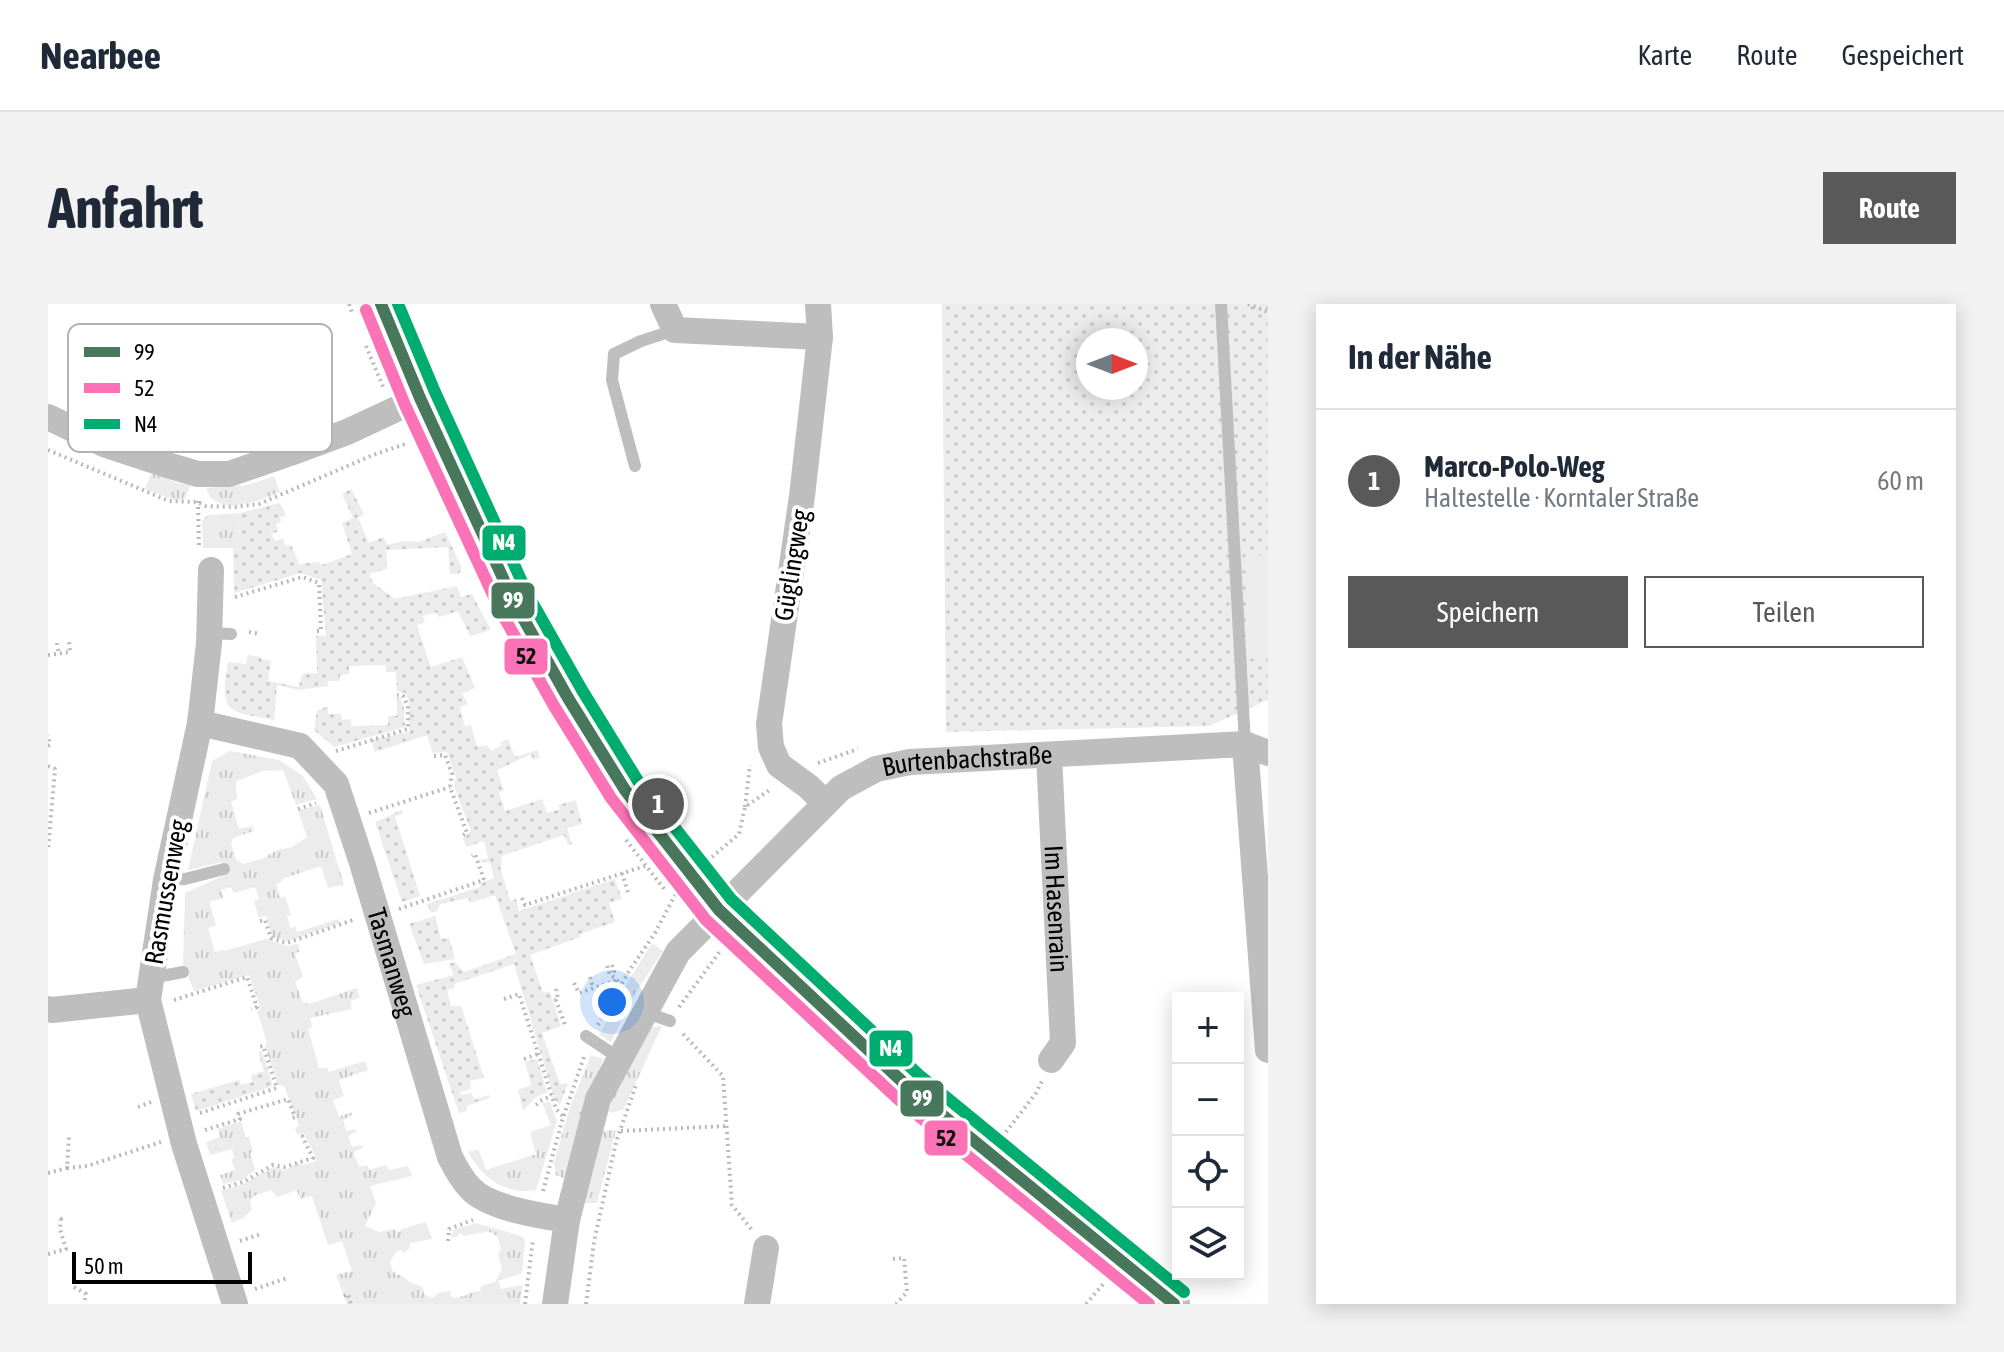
<!DOCTYPE html>
<html lang="de">
<head>
<meta charset="utf-8">
<style>
  :root { --surface:#fff; --page:#f2f2f3; --text:#1f2937; --muted:#747a83; --line:#e0e1e3; --accent:#595959 }
  body { margin:0; font-family:"Asap Condensed",sans-serif; background:var(--page); color:var(--text) }
  .controls { position:absolute; right:24px; bottom:24px; display:grid; overflow:hidden; border-radius:0px; box-shadow:0 4px 20px #0003 }
  .controls button { width:72px; height:72px; display:grid; place-items:center; padding:0; border:0; border-bottom:2px solid var(--line); background:var(--surface); color:var(--text); font:40px sans-serif }
  .compass { position:absolute; left:1028px; top:24px; width:72px; height:72px; border-radius:50%; background:var(--surface); box-shadow:0 4px 20px #0003; rotate:90deg }
  .scale { position:absolute; left:24px; bottom:20px; width:180px; box-sizing:border-box; padding-left:8px; border:4px solid #000; border-top:0; font-size:22px; line-height:28px; white-space:nowrap; color:#000; -webkit-text-stroke:6px #fff; paint-order:stroke }
  .you { position:absolute; left:564px; top:698px; width:28px; height:28px; margin:-20px; border:6px solid #fff; border-radius:50%; background:#1a73e8; box-shadow:0 0 0 12px #1a73e833 }
  .badge { display:grid; place-items:center; width:52px; height:52px; border-radius:50%; background:var(--accent); color:#fff; font-size:26px; font-weight:700 }
  .pin { position:absolute; translate:-50% -50%; border:4px solid #fff; box-shadow:0 2px 8px #0006 }
  .list { margin:0; padding:0; list-style:none }
  h2 { display:flex; justify-content:space-between; align-items:center; height:104px; margin:0; padding:0 32px; font-size:34px }
  h2 small { font-size:26px; font-weight:400; color:var(--muted) }
  .list li { display:grid; grid-template-columns:52px 1fr auto; gap:24px; align-items:center; box-sizing:border-box; height:144px; padding:0 32px; border-top:2px solid var(--line) }
  .list b { display:block; font-size:30px; white-space:nowrap }
  .list p { margin:0; font-size:26px; white-space:nowrap; color:var(--muted) }
  .list em { font-size:26px; font-style:normal; color:var(--muted) }
  .actions { display:flex; gap:16px; padding:24px 32px }
  .actions a { flex:1; padding:18px 0; border:2px solid var(--accent); border-radius:0px; text-align:center; font-size:28px; color:var(--accent) }
  .actions .main { background:var(--accent); color:#fff }
  .icon { flex:none; width:44px; height:44px; fill:none; stroke:currentColor; stroke-width:2; stroke-linecap:round; stroke-linejoin:round }
  .map { position:relative; flex:none; width:1220px; height:1000px; overflow:hidden; border-radius:0px }
  header { display:flex; align-items:center; gap:48px; box-sizing:border-box; height:112px; padding:0 40px; background:var(--surface); border-bottom:2px solid var(--line) }
  header strong { font-size:38px }
  nav { display:flex; gap:44px; margin-inline-start:auto; font-size:28px }
  .intro { display:flex; align-items:center; justify-content:space-between; box-sizing:border-box; height:192px; padding:0 48px }
  h1 { margin:0; font-size:56px }
  .button { padding:20px 36px; border-radius:0px; background:var(--accent); color:#fff; font-size:28px; font-weight:700 }
  main { display:flex; gap:48px; padding:0 48px }
  aside { flex:1; background:var(--surface); border-radius:0px; box-shadow:0 4px 20px #0003 }
  .map>svg:first-child { display:block }
</style>
</head>
<body>
<header>
<strong>Nearbee</strong>
<nav><a>Karte</a><a>Route</a><a>Gespeichert</a></nav>
</header>
<div class="intro"><h1>Anfahrt</h1><a class="button">Route</a></div>
<main>
<div class="map">
<svg width="1220" height="1000" viewBox="0 0 1220 1000">
  <defs>
    <pattern id="grass-tufts" width="24" height="20" patternUnits="userSpaceOnUse" patternTransform="scale(2)"><rect width="24" height="20" fill="#ececec"/><path d="M3 7l-1-3M5 7V3M7 7l1-3M15 17l-1-3M17 17v-4M19 17l1-3" fill="none" stroke="#c9c9c9"/></pattern>
    <pattern id="garden-dots" width="8" height="8" patternUnits="userSpaceOnUse" patternTransform="scale(2)"><rect width="8" height="8" fill="#ececec"/><path d="M2 2h.1M6 6h.1" fill="none" stroke="#c9c9c9" stroke-width="1.8" stroke-linecap="round"/></pattern>
  </defs>
  <rect width="100%" height="100%" fill="#fff"/>
  <path fill="url(#grass-tufts)" d="M104,169L130,179L143,181L136,196H127L97,185Z
    M226,172L232,188C211,197 167,215 158,184L200,181Z
    M192,209L189,244H155L154,218L156,214L162,211Z
    M182,447L231,456L255,472L269,495L248,501L235,466L214,467L189,477L188,482L189,495L183,498L191,525L204,522L206,527L185,534L183,539L188,556L195,560L214,555L229,546L244,543L259,533L250,506L272,501L296,581L280,584L273,562L234,575L235,577L228,580L232,594L237,593L243,611L239,612L242,624L248,623L249,628L290,615L292,619L241,637L224,633L218,612L211,614L206,597L211,595L207,583L186,589L183,583L173,586L175,594L161,598L168,621L160,624L167,648L175,646L176,647L218,635L240,642L250,639L252,647L247,650L255,673L247,678L255,699L260,698L261,700L309,684L312,694L302,697L304,705L262,714L264,723L260,725L271,764H279L281,768L317,757L320,766L291,776L296,792L285,796L291,813L303,808L304,811L295,816L298,827L308,825L309,827L300,832L304,843L314,841L315,844L305,848L311,863L319,861L321,866L338,861L341,866L360,862L364,872L322,882L328,899L317,922L331,928L345,925L351,928L354,925L378,918L384,935L362,939L361,945L356,949L353,946L348,948L342,958L345,968L351,971H353L362,978L375,983L376,990L384,994L390,989L403,987L402,992L407,994L419,991L421,988L423,989L432,987L433,982L447,978L454,965L450,950L453,945L449,932L440,927C432,930 425,929 417,932L411,929L410,932L403,934L405,926L428,919L473,932L477,936L474,969L450,977L453,985L475,981L472,1000H299L288,971L304,967L294,937L280,941L264,892L252,895L249,886L229,893L223,886L206,892L202,898L204,905L197,913L184,919L173,887L195,880L225,863H232L235,867L250,859L254,861L268,857C267,846 259,839 256,829L249,830L247,824L251,821L236,782L230,781L217,741L219,738L209,707L213,705L201,671L146,687L135,661L137,589L179,570L174,558L140,566L164,457Z
    M604,639L615,647L586,691L563,738L551,731L576,684Z
    M614,722L575,806L563,809L560,807L588,738L598,724Z
    M543,751L555,755L533,814L517,875L508,871L506,859L522,803Z
    M502,798L509,817L488,886C459,892 433,873 420,848L430,845L438,866L488,850L482,828L503,821L494,799Z
    M193,817L198,833H201L205,848L202,850L207,866L194,876L175,880L172,871L187,866L183,855L186,854L184,845L162,851L158,838L172,833L170,825Z
    M568,826L549,899H536L554,827Z"/>
  <path fill="url(#garden-dots)" fill-rule="evenodd" d="M894,0H1220V396L1161,422L898,428ZM1040,36H1088V84H1040Z
    M303,185L316,210L310,214L321,239L335,233L340,241L354,237L371,238L397,228L414,264L411,270H402L400,243L338,246L339,265L321,270L325,279L347,295L409,282L413,293L424,290L443,326L422,332L410,307L391,313L388,308L375,312L377,318L369,321L383,363L414,353L427,384L414,389L420,400L412,403L417,423L423,421L429,443L439,441L443,447L454,441L452,438L460,435L467,453L489,446L492,454L485,456L483,450L449,466L456,487L451,488L457,507L494,495L499,509L512,505L510,501L528,496L534,520L519,524L524,540L520,541L516,531L453,552L454,561L452,562L462,597L468,595L471,607L567,575L574,595L561,599L567,618L532,630V633L482,651L495,689L502,687L513,722L494,729L512,780L520,779L512,801L507,796L466,660L406,680L407,684L399,686L403,702H413L436,774L422,777L423,785L412,788L413,791L424,789L426,796L441,791L442,794L418,802L419,807L411,809L368,681L406,671L401,660L407,658L416,668L468,650L447,591L422,599L420,594L392,600L389,607L383,609L379,600L432,583L433,579L446,574L442,558L434,559L432,556L440,554L436,537L418,543L415,535L423,527L406,482L408,473L399,448L385,449L379,431L327,448L323,436L361,428V397L357,389L349,387L348,368H338V361L301,362V370L292,371V377H280V382L250,386L229,381L226,416C179,407 171,410 180,358L198,360L200,351L213,353V355L223,357L220,377L251,383L254,370L269,369L268,332H278L273,276L253,269L186,289L185,244H189L192,209L232,199L238,211L232,213L233,218L228,220L230,227L223,231L227,237L234,235L238,242L243,241L251,260L270,258L274,261L304,250L294,219L305,214L294,190Z
    M349,393H352L356,403L357,423L286,443L266,426L269,407L280,402V410H293L294,416L303,415V422L340,421V412H349Z
    M354,506L355,510L347,512L372,592L354,598L327,518Z
    M387,612L393,635L401,634L407,655L376,660L361,620Z
    M214,747L225,782L148,807L143,790L191,776L193,781L204,778L203,771L216,767L210,748Z
    M489,755L499,788L487,794L475,807L470,786L483,781L477,758Z"/>
  <path fill="#ececec" d="M1220,251V354L1201,355L1197,252Z"/>
  <g fill="none" stroke-linecap="round" stroke-linejoin="round">
    <path stroke="#b9b9b9" stroke-width="4" stroke-dasharray="2 4" stroke-linecap="butt" d="M301,0L305,11
      M1200,0L1220,8
      M318,42L336,85
      M0,146L121,197L150,198L158,202L187,203L211,200L325,151L360,139
      M150,197L151,244
      M187,293L254,273L271,279L273,327H268
      M201,328L212,330
      M9,339L11,350
      M0,351L22,348L21,337
      M0,442L2,441L0,431
      M288,447L360,425V402L355,392L349,391
      M386,452L397,451L404,470L402,483L419,529L414,532
      M770,459L810,445
      M0,462L7,465L0,546
      M697,503L702,461
      M250,505L268,499
      M321,509L402,483
      M578,536L617,586
      M664,553L691,530L697,503L723,485
      M574,569L581,592
      M474,594L477,601L597,562
      M351,605L436,576L427,550L424,552
      M212,617L217,616L223,634L239,639L305,616
      M564,661L566,667L564,672L569,676L572,684
      M559,662L562,671L564,672
      M542,673L545,684
      M526,679L531,689L569,676
      M508,685L510,695L508,696L517,721
      M456,695L471,690L508,805L515,812
      M126,696L199,673L209,703L203,705
      M631,703L673,646
      M550,721L581,667L607,629L627,591
      M635,730L675,772L684,901L704,926
      M476,755L490,750
      M488,801L494,796L504,792
      M90,803L103,798
      M152,809L229,784L215,742L209,743
      M157,826L192,815L190,810L240,795L247,813L244,814
      M573,827L678,822
      M958,828L988,789L994,777
      M19,864L39,862L113,838
      M0,869L19,864L21,833
      M175,884L195,878L225,861L236,863L265,854L254,832L250,833
      M495,887L514,817L537,750
      M192,937L213,930
      M400,937L401,925L425,916
      M0,950L18,945L12,925L13,915L9,917
      M845,955L856,954L859,988L848,1000
      M26,983L38,990L36,1000
      M207,985L239,974
      M296,992L300,990L303,1000
      M477,1000L485,935
      M538,1000L546,938L568,838L588,781
      M1038,1000L1057,978"/>
    <path stroke="#bebebe" stroke-width="12" d="M1173,0L1197,440
      M587,162L564,76L566,50L593,37L627,26
      M161,329L183,330
      M118,576L137,575L176,565
      M103,674L135,668
      M596,708L622,717
      M538,732L571,754"/>
    <g stroke="#bebebe" stroke-width="26">
      <path d="M615,0L627,26L772,33"/>
      <path d="M770,0L772,33L754,192L721,420L723,443L731,461L761,483L777,499"/>
      <path d="M0,113L58,141L119,161L150,170H181L245,148L299,128L372,94"/>
      <path d="M163,266L161,339L152,419L118,576L100,696L136,840L187,1000"/>
      <path id="s1" d="M152,419L252,442L288,480L314,559L402,853C408,865 414,876 423,885C441,904 493,912 519,916"/>
      <path d="M1197,440L1220,746"/>
      <path id="s2" d="M1001,451L1015,739L1003,756"/>
      <path d="M0,705L4,706L100,696"/>
      <path id="s3" d="M507,1000L519,916L550,795L630,648L793,484L828,465L862,458L1197,440L1220,449"/>
      <path d="M709,1000L718,944"/>
    </g>
    <path stroke="#bebebe" stroke-width="32" d="M333,0L372,94L466,298L520,394L577,486L671,606L860,783L1126,1000"/>
    <defs>
      <path id="bus-1" d="M333,0L372,94L466,298L520,394L577,486L671,606L860,783L1126,1000"/>
      <path id="bus-2" d="M318,6L357,101L452,306L506,402L563,494L658,616L850,795L1101,1000"/>
      <path id="bus-3" d="M350,0L387,88L480,291L534,386L590,477L683,595L871,771L1136,988"/>
    </defs>
    <use href="#bus-1" stroke="#fff" stroke-width="18"/>
    <use href="#bus-2" stroke="#fff" stroke-width="18"/>
    <use href="#bus-3" stroke="#fff" stroke-width="18"/>
    <use href="#bus-1" stroke="#48775c" stroke-width="12"/>
    <use href="#bus-2" stroke="#fc72b6" stroke-width="12"/>
    <use href="#bus-3" stroke="#00ad70" stroke-width="12"/>
  </g>
  <g text-anchor="middle" dominant-baseline="central" stroke-width="8" stroke-linejoin="round" paint-order="stroke">
    <g font-size="26" fill="#000" stroke="#fff">
      <text transform="translate(744 261) rotate(-81)">Güglingweg</text>
      <text stroke="none"><textPath href="#s3" startOffset="740">Burtenbachstraße</textPath></text>
      <text transform="translate(118 588) rotate(-80)">Rasmussenweg</text>
      <text stroke="none"><textPath href="#s2" startOffset="154">Im Hasenrain</textPath></text>
      <text stroke="none"><textPath href="#s1" startOffset="342">Tasmanweg</textPath></text>
    </g>
  </g>
  <rect x="20" y="20" width="264" height="128" rx="12" fill="#fff" stroke="#b2b2b2" stroke-width="2"/>
  <rect x="36" y="43" width="36" height="10" fill="#48775c"/>
  <rect x="36" y="79" width="36" height="10" fill="#fc72b6"/>
  <rect x="36" y="115" width="36" height="10" fill="#00ad70"/>
  <g font-size="22" fill="#000">
    <text x="86" y="56">99</text>
    <text x="86" y="92">52</text>
    <text x="86" y="128">N4</text>
  </g>
  <g stroke="#fff" stroke-width="3">
    <rect x="433" y="220" width="46" height="38" rx="8" fill="#00ad70"/>
    <rect x="442" y="277" width="46" height="39" rx="8" fill="#48775c"/>
    <rect x="455" y="333" width="46" height="39" rx="8" fill="#fc72b6"/>
    <rect x="820" y="725" width="46" height="39" rx="8" fill="#00ad70"/>
    <rect x="851" y="775" width="46" height="39" rx="8" fill="#48775c"/>
    <rect x="875" y="815" width="46" height="38" rx="8" fill="#fc72b6"/>
  </g>
  <g font-size="22" text-anchor="middle" font-weight="bold" fill="#fff">
    <text x="456" y="246">N4</text>
    <text x="465" y="304">99</text>
    <text x="843" y="752">N4</text>
    <text x="874" y="802">99</text>
  </g>
  <g font-size="22" text-anchor="middle" font-weight="bold" fill="#111">
    <text x="478" y="360">52</text>
    <text x="898" y="842">52</text>
  </g>
</svg>
<div class="controls">
<button>+</button>
<button>−</button>
<button><svg class="icon" aria-label="locate" viewBox="0 0 24 24"><circle cx="12" cy="12" r="6"/><path d="M12 2v4M12 18v4M2 12h4M18 12h4"/></svg></button>
<button><svg class="icon" aria-label="layers" viewBox="0 0 24 24"><path d="M12 4l9 5-9 5-9-5zM3 14l9 5 9-5"/></svg></button>
</div>
<svg class="compass" viewBox="-18 -18 36 36"><path d="M0-13l5 13h-10z" fill="#e53935"/><path d="M0 13l5-13h-10z" fill="#747a83"/></svg>
<div class="scale">50 m</div>
<div class="you"></div>
<div class="pin badge" style="left:610px;top:500px">1</div>
</div>
<aside>
<h2>In der Nähe<small></small></h2>
<ul class="list">
<li><span class="badge">1</span><div><b>Marco-Polo-Weg</b><p>Haltestelle · Korntaler Straße</p></div><em>60 m</em></li>
</ul>
<div class="actions"><a class="main">Speichern</a><a>Teilen</a></div>
</aside>
</main>
</body>
</html>
